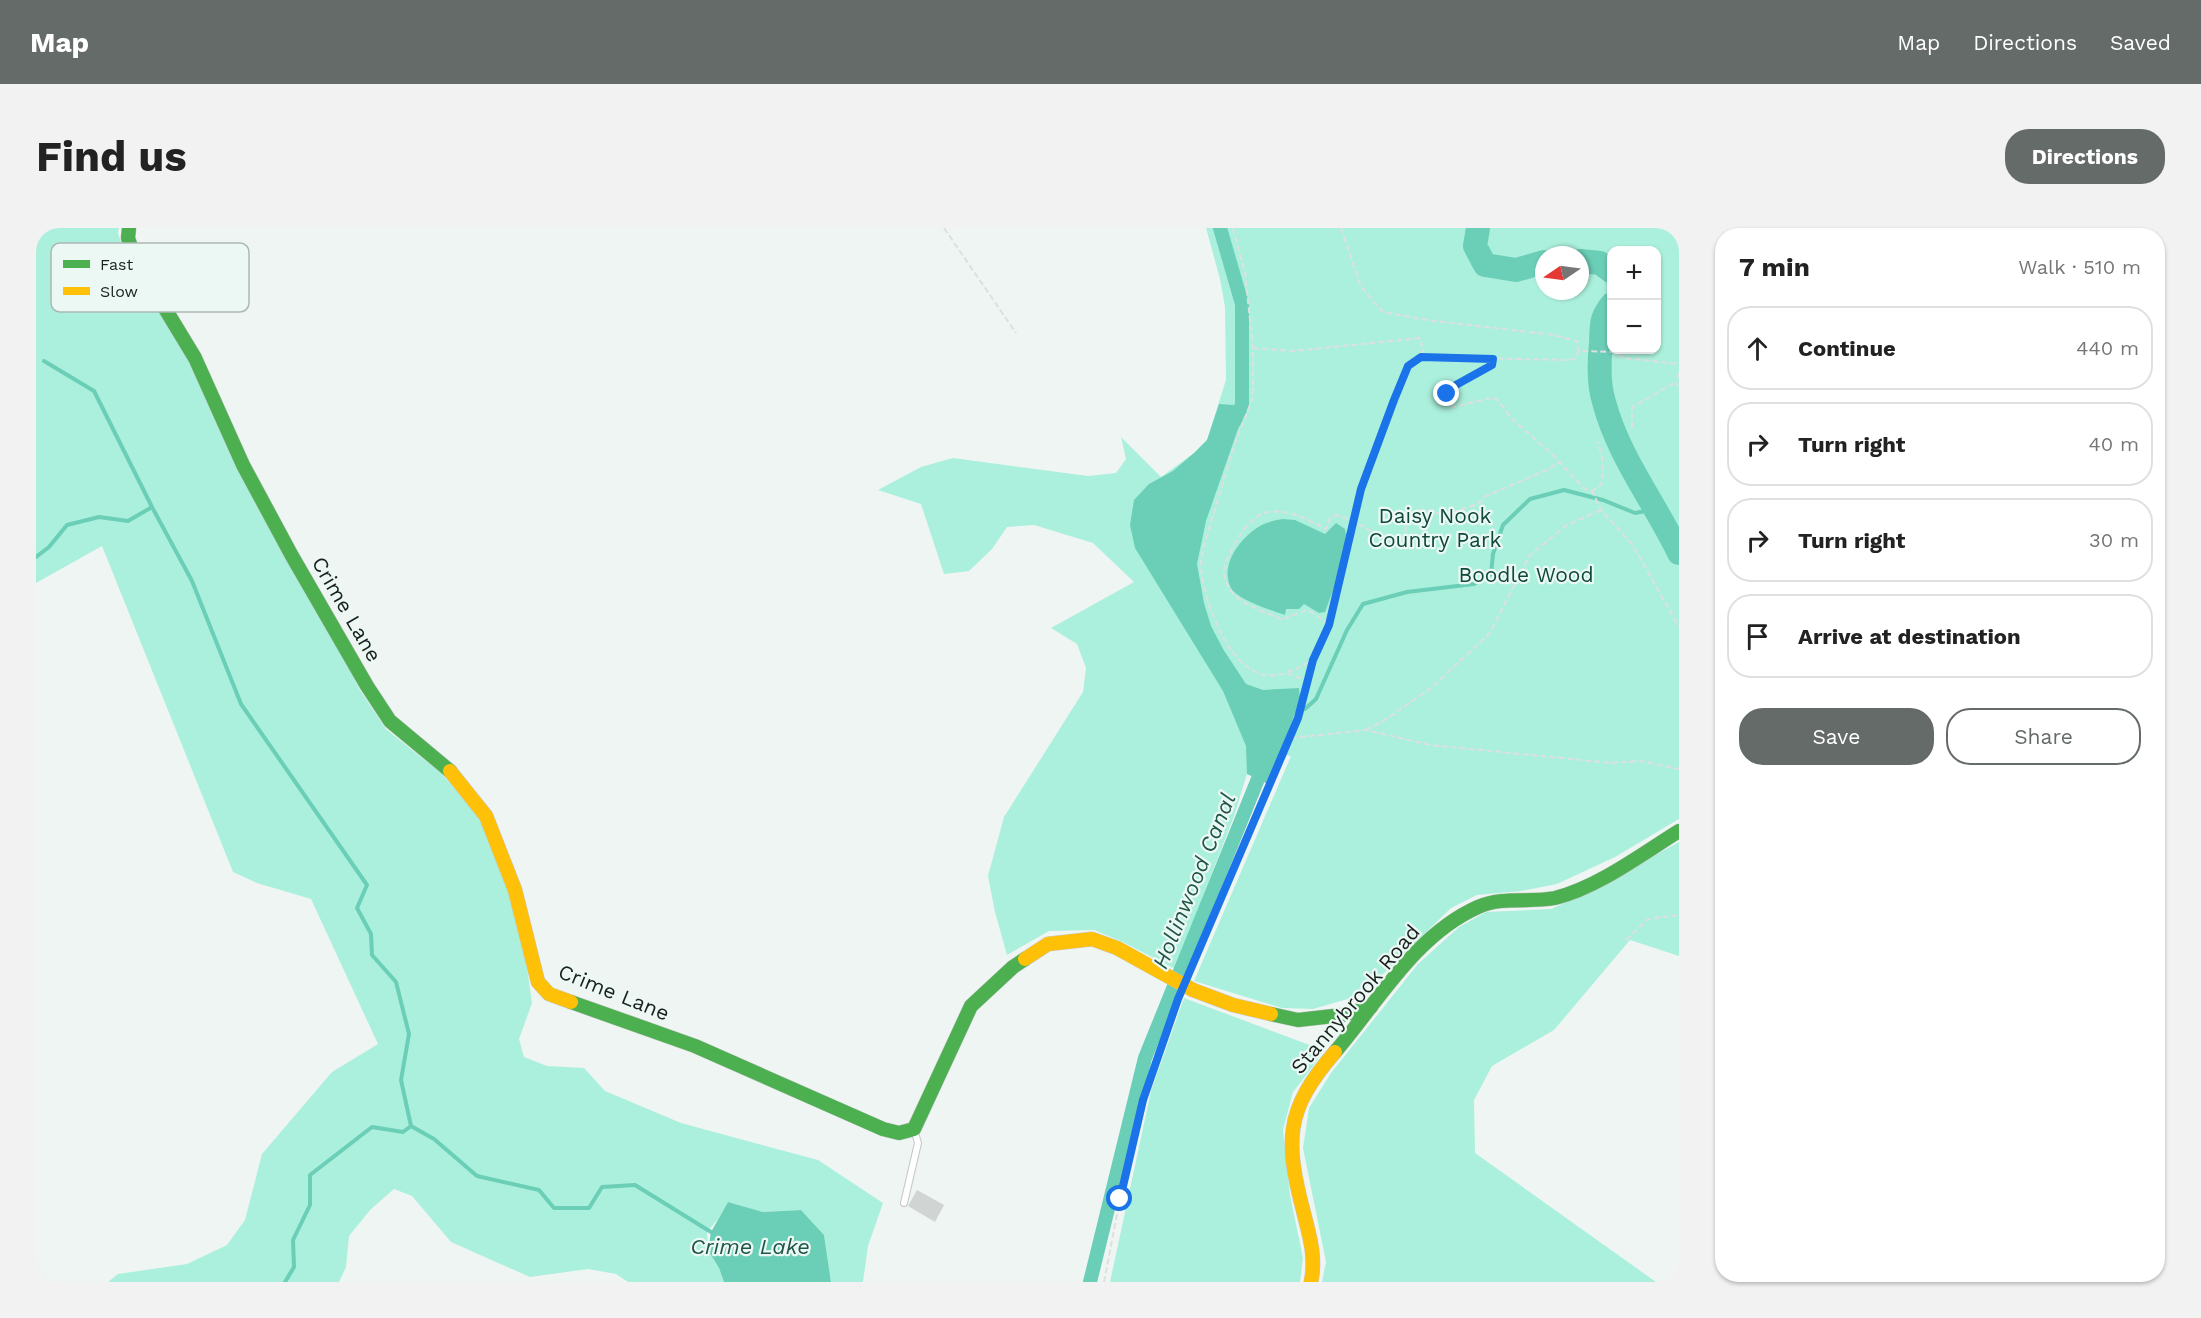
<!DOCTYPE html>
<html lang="en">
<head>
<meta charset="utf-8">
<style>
  :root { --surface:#fff; --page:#f2f2f2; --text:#222; --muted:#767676; --line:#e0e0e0; --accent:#656b69 }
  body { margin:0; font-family:"Work Sans",sans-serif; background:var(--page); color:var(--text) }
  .controls { position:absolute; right:18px; top:18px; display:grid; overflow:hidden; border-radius:12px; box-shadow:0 2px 4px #0004 }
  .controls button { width:54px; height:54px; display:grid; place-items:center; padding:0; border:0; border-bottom:2px solid var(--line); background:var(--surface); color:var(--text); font:30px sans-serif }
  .compass { position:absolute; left:1499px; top:18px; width:54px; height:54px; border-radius:50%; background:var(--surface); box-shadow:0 2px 4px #0004; rotate:257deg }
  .stop { position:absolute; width:18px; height:18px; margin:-14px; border:4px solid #1a73e8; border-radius:50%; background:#fff }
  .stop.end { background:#1a73e8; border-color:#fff; box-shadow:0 2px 6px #0008 }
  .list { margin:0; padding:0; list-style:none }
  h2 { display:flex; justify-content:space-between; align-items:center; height:78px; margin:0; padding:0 24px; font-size:26px }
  h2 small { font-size:20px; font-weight:400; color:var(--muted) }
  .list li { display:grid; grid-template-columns:39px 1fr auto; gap:18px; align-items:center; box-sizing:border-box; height:84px; margin:0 12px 12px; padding:0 12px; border:2px solid var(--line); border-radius:24px }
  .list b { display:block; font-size:22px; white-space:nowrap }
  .list em { font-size:20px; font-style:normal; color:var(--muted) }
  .actions { display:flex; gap:12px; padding:18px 24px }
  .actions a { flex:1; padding:14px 0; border:2px solid var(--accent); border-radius:24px; text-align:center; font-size:21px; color:var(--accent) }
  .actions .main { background:var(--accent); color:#fff }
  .icon { flex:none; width:33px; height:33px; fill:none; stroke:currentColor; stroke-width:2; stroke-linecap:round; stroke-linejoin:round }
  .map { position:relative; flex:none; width:1643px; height:1054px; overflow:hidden; border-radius:24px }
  header { display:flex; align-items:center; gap:36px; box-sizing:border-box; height:84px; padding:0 30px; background:var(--accent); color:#fff }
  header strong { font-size:28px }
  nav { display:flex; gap:33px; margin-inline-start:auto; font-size:21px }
  .intro { display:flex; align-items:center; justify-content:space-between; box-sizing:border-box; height:144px; padding:0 36px }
  h1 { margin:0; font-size:42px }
  .button { padding:15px 27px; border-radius:24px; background:var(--accent); color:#fff; font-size:21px; font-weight:700 }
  main { display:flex; gap:36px; padding:0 36px }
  aside { flex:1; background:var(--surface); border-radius:24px; box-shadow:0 2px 4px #0004 }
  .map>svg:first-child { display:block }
</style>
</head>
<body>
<header>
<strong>Map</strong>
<nav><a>Map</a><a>Directions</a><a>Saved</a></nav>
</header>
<div class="intro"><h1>Find us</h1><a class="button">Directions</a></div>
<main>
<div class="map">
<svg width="1643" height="1054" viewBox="0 0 1643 1054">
  <rect width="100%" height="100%" fill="#eff5f3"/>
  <path fill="#abf0dc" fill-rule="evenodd" d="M0,0H83L82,5L91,34L149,126L324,462L350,501L406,546L444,591L472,660L490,733L496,775L483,811L488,829L511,838L548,840L569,863L645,895L782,932L847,975L832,1018L827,1054H795L788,1007L765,982L727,984L692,974L682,991L671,1004L672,1022L683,1040L688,1054H592L580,1046L552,1041L494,1049L415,1014L376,968L358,961L335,981L313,1008L310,1039L303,1054H72L82,1046L151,1036L191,1017L209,992L226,926L296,844L342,816L275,671L221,655L197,644L66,318L0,355Z
    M1170,0H1643V591L1579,629L1521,656L1485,663L1441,667L1415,680L1343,750L1315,770L1277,781L1246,780L1158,753L1255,528L1211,519V546L1198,588L1139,741L1087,714L1058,702L1013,703L971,727L959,684L952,648L968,589L1047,464L1050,440L1041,416L1015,400L1098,354L1057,315L998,297L971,299L956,321L933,343L908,346L885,276L842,262L885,239L917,230L1052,248L1080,245L1090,231L1085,209L1125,249L1158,225L1171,212L1190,152L1189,79L1184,51ZM1576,22H1620V122H1576ZM1508,27H1544V63H1508Z
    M1643,614V728L1594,712L1518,802L1456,838L1438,872L1439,925L1620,1054H1286L1290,1034L1267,920L1273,880L1295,845L1382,736L1423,699L1450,684L1515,681L1544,668Z
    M1148,770L1287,822L1278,837L1257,864L1247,902L1254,967L1267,1030L1264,1054H1074L1115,863Z"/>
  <path fill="#6bceb7" d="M1183,176L1210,178L1170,293L1161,336L1168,375L1175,398L1187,421L1210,456L1227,462L1263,460L1264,470L1242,535L1232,556L1211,546L1210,518L1187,463L1099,320L1094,297L1098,272L1113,256L1137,243L1158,225L1171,212Z
    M1247,291L1259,292L1289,306L1300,295L1309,301L1310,307L1303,346L1289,384L1283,385L1268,376L1263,381H1250L1249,387C1235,382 1202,372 1195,360C1183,337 1205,309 1224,298C1231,294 1239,292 1247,291Z
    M692,974L727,984L765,982L788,1007L795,1054H688L683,1040L672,1022L675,1004Z"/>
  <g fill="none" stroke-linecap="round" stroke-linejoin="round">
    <path stroke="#6bceb7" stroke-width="4" d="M8,133L58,163L116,279L156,353L205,476L331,657L321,680L335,706L336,727L360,754L373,806L365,852L375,898L398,911L441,948L503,962L518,980H553L566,959L599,957L675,1004
      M0,329L13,319L31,297L63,289L92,293L116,279
      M1256,483L1269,481L1280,471L1311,402L1327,376L1371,364L1438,356L1455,346L1457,326L1467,297L1494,271L1528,262L1567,272L1599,285L1620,281
      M249,1054L258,1039L257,1012L274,977V947L336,899L367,904L375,898"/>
    <path stroke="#6bceb7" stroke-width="14" d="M1184,0L1206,76V177L1198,194
      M1054,1054L1109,830L1228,536"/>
    <path stroke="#6bceb7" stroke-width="24" d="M1442,0L1439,18L1449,37L1480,42L1508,34
      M1544,33L1564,35L1576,44
      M1576,76C1564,91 1566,97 1565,115C1563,134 1562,155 1568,174C1582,228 1619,275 1643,325"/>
  </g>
  <path fill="#d0d5d3" d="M881,962L908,977L899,994L872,978Z"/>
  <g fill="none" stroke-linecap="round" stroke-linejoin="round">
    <defs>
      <path id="lane" d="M868,975L882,915L878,901"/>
      <path id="fast" d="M93,0L92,10L99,31L159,130L207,237L256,328L331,458L354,493L414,543
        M535,774L659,818L847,901L863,905L878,901L935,778L977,739L989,731
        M1235,786L1262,792L1306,787L1335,779
        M1299,824C1342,774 1379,707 1442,679C1466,668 1493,675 1519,670C1561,660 1606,626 1643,603"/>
      <path id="slow" d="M414,543L450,588L479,662L502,754L513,766L535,774
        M989,731L1012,716L1056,711L1081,720L1157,762L1197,777L1235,786
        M1275,1054C1280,1030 1274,1009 1268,986C1249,913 1248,883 1299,824"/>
    </defs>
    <use href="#lane" stroke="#c3c7c6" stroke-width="8"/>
    <use href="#fast" stroke="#c3c7c6" stroke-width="15"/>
    <use href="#slow" stroke="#c3c7c6" stroke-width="15"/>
    <path stroke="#dde0df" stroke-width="2" stroke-dasharray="6 3" stroke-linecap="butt" d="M908,0L980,105
      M1197,0L1209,45L1217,120V169L1198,218L1167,321C1166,327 1164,333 1165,339C1167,371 1192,441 1229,447C1246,450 1263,439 1277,432
      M1305,0L1325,59L1347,84L1391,92L1518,107L1541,113L1542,122
      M1217,120L1258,123L1384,110L1387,122L1385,128
      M1457,132L1456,137C1440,146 1413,154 1410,174L1417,179L1455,170L1461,171L1477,192L1515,225L1548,260L1557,265L1565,282L1596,316L1643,399
      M1643,145L1640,154L1643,163
      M1596,200V179L1640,154
      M1555,264L1565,257C1568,241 1568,229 1561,214
      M1293,396C1285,392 1279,384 1270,382C1262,387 1257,385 1247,392C1232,385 1209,378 1197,366C1193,361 1188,352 1188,345C1189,327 1210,291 1228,285C1250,279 1271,291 1290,301L1294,290L1300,287C1321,293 1336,303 1353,317L1369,313L1370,295L1382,282H1396L1406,288L1442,276L1450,268L1511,242L1523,234
      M1251,445L1266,451L1271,457
      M1330,502L1349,492L1395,460L1453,406L1494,327L1531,297L1565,282
      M1255,510L1330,502L1394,517L1575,535L1604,533L1643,541
      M1590,712L1612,691L1643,687
      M1154,744L1255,510L1268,469L1277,432L1293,397L1325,261L1357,172L1372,138L1385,129L1530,132L1539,131L1543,123H1545L1578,124L1588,130L1643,136
      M1068,1054L1084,971L1107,872L1142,771"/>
    <use href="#lane" stroke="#fdfefd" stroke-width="6"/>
    <use href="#fast" stroke="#4caf50" stroke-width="14"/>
    <use href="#slow" stroke="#ffc107" stroke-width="14"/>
    <path stroke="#dde0df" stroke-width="2" stroke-dasharray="6 3" stroke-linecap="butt" d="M1142,771L1154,744"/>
  </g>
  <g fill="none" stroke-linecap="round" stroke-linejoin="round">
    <path stroke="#1a73e8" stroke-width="8" d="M1084,971L1107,872L1142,771L1262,490L1277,432L1293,397L1325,261L1358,172L1372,138L1385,129L1457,131L1456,137L1418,158L1411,166"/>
  </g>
  <g text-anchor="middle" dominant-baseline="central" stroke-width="4.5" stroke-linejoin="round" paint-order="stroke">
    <g font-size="21" fill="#0f483a" stroke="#ecf8f4">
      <text x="1399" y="287">Daisy Nook<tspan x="1399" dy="24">Country Park</tspan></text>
      <text x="1490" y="346">Boodle Wood</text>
    </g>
    <g font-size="21" fill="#1b201e" stroke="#ecf8f4">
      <text transform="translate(311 381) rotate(60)">Crime Lane</text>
      <text transform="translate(578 764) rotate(22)">Crime Lane</text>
      <text transform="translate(1319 771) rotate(-50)">Stannybrook Road</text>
    </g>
    <g font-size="22" font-style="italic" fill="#1f5547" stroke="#ecf8f4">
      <text transform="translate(1158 653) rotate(-68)">Hollinwood Canal</text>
      <text x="714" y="1018">Crime Lake</text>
    </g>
  </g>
  <rect x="15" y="15" width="198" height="69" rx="9" fill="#ecf8f4" stroke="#adb7b4" stroke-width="1.5"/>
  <rect x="27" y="32" width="27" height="8" fill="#4caf50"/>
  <rect x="27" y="59" width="27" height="8" fill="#ffc107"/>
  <g font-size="16" fill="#1b201e">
    <text x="64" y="42">Fast</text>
    <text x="64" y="69">Slow</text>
  </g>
</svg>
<div class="controls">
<button>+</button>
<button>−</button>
</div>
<svg class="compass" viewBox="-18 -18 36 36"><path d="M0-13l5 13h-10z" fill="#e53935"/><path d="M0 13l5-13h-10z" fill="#767676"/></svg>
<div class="stop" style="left:1084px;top:971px"></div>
<div class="stop end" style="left:1411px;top:166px"></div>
</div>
<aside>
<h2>7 min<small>Walk · 510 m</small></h2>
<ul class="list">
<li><svg class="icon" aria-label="ahead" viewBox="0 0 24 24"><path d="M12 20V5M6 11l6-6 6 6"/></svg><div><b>Continue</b></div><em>440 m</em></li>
<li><svg class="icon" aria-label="right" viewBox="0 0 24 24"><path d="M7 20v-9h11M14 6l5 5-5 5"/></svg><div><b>Turn right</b></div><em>40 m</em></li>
<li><svg class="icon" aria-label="right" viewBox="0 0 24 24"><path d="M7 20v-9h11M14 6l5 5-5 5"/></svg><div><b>Turn right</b></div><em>30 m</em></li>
<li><svg class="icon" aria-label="arrive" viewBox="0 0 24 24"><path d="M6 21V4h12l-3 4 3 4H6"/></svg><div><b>Arrive at destination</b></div></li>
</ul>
<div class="actions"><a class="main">Save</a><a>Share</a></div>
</aside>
</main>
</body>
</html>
